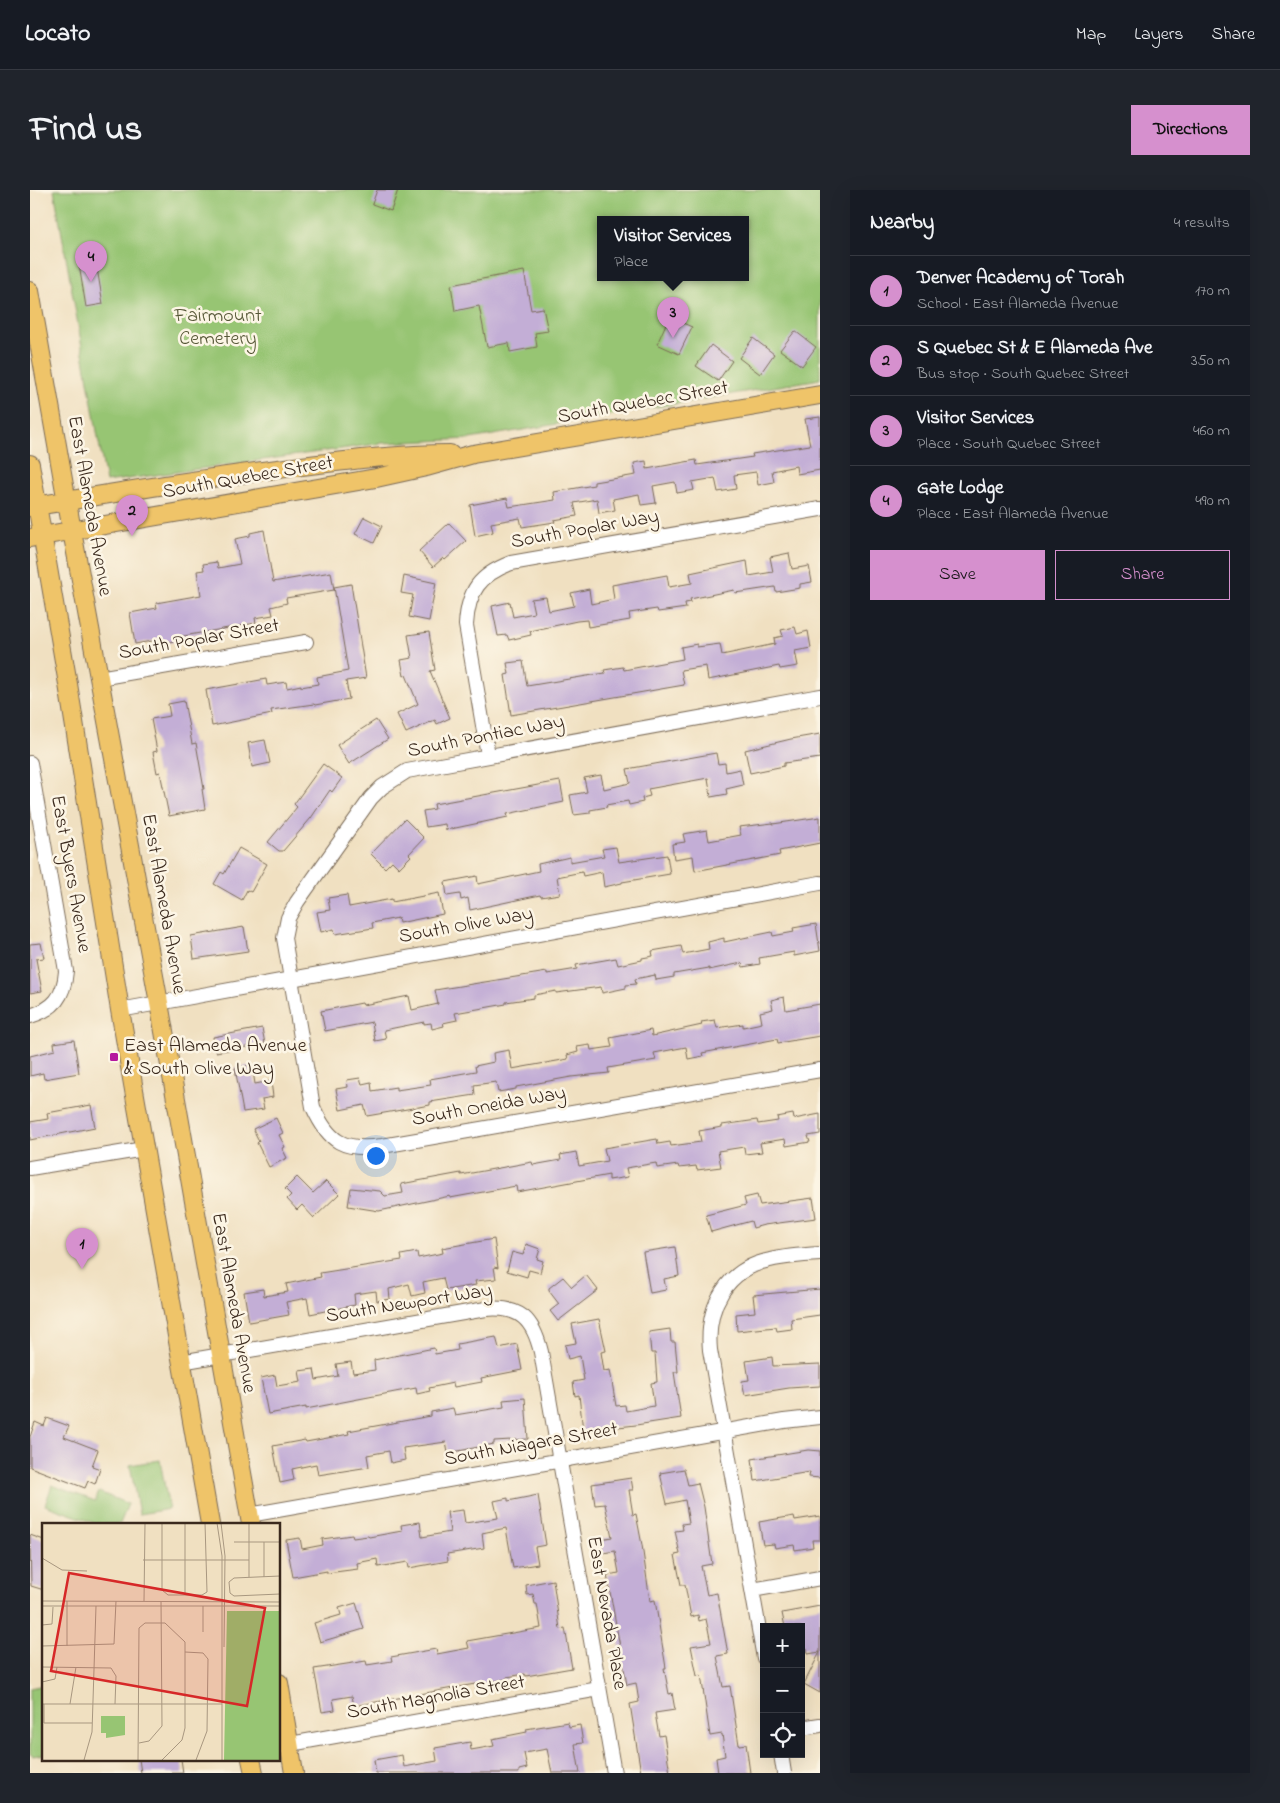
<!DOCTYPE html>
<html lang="en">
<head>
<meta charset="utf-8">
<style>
  :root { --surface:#171b24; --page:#20242c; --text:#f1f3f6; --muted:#9ea1a6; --line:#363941; --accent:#d690ce }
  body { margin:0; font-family:"Indie Flower",sans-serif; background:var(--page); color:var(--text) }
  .controls { position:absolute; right:15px; bottom:15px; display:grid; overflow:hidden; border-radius:0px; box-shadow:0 5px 20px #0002 }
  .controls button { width:45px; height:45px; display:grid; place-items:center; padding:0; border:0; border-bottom:1px solid var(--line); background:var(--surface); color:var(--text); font:25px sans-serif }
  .you { position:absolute; left:345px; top:965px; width:18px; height:18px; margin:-12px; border:4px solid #fff; border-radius:50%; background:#1a73e8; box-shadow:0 0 0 8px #1a73e833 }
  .badge { display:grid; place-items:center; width:32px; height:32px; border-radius:50%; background:var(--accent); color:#111; font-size:16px; font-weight:700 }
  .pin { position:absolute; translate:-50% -41px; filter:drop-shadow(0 1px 2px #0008) }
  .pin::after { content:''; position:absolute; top:26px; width:18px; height:15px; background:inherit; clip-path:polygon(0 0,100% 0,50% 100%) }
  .popup { position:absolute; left:567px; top:26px; width:152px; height:65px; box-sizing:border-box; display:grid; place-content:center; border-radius:0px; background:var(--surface); filter:drop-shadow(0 1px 4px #0005); font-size:16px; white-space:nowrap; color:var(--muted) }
  .popup b { font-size:19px; color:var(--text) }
  .popup::after { content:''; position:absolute; left:50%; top:100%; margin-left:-10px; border:10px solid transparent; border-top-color:var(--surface) }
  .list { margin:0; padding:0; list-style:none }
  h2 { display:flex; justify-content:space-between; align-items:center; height:65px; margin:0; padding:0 20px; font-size:21px }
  h2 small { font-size:16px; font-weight:400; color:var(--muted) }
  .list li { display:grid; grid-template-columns:32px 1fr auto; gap:15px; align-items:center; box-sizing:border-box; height:70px; padding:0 20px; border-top:1px solid var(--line) }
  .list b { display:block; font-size:19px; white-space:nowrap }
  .list p { margin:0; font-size:16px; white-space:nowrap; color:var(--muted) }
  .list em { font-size:16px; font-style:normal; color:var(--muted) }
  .actions { display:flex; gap:10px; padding:15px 20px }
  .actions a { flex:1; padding:11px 0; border:1px solid var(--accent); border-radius:0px; text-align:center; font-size:18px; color:var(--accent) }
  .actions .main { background:var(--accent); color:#111 }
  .icon { flex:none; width:28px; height:28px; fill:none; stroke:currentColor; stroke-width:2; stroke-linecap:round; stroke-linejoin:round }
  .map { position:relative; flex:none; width:790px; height:1583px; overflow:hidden; border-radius:0px }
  header { display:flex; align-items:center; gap:30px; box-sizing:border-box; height:70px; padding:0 25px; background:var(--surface); border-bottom:1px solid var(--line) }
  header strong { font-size:24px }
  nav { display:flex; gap:28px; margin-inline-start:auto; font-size:18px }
  .intro { display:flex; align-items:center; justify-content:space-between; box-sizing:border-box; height:120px; padding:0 30px }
  h1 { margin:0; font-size:35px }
  .button { padding:12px 22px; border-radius:0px; background:var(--accent); color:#111; font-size:18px; font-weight:700 }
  main { display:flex; gap:30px; padding:0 30px }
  aside { flex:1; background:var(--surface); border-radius:0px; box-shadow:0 5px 20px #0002 }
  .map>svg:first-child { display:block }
</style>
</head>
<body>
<header>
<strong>Locato</strong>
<nav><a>Map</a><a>Layers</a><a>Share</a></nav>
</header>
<div class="intro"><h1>Find us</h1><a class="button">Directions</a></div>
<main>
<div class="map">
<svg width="790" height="1583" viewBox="0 0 790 1583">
  <rect width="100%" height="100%" fill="#fcf5e5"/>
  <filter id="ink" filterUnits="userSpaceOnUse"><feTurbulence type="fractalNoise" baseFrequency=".02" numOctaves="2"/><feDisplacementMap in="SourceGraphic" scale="10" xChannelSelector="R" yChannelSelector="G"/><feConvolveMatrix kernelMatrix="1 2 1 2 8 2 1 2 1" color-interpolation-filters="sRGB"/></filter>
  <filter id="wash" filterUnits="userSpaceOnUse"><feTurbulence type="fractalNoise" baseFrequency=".0096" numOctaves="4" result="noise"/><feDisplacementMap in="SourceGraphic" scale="20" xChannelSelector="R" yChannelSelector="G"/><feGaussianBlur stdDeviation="1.12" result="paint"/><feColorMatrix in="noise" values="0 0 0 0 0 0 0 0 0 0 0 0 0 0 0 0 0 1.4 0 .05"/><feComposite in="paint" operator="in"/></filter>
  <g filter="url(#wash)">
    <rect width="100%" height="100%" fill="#f0e0c1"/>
    <path fill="#97c573" stroke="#697848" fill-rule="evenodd" d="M24,0H790V189L440,249L353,253L76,292ZM570,29H716V87H570Z
      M130,1270L139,1319L109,1324L100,1275Z
      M22,1295L65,1311L69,1302L98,1314L90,1334H67L15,1315Z
      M14,1495V1564L3,1566L0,1564V1498Z"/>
    <g id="blocks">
      <path fill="#c3aed6" d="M347,0H368L361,21L342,14Z
        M65,66L73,114L56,117L48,69Z
        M494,81L501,120L513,118L518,141L505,143L507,157L480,162L479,153L457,157L449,116L425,121L421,95Z
        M639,127L662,137L649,164L627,154Z
        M765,141L786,157L772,176L750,160Z
        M723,148L744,164L730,184L709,168Z
        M681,155L702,171L688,191L666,176Z
        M790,227V280L767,284L766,276L742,281L744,292L728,295L726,282L704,285L706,299L688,302L685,288L662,292L664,300L647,303L645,292L623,296L626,313L611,315L609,304L583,309L585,320L569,323L567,309L544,313L547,326L524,330L525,332L492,337L490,328L461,333L463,342L445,346L440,315L477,308L479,317L525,310L524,302L564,295V292L606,285L604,273L616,271L617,279L666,270L667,275L723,267L722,264L780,255L775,229Z
        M334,327L352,336L344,353L325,344Z
        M419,333L436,351L415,370L413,368L403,377L389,361Z
        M234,340L243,392L301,382L304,400L256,408L257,413L241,417L243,425L225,428L226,433L148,447L149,450L134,453L133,449L105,454L100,423L127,418L126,413L171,405L167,381L174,380L173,374L187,372L188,378L210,374L205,349L220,346V343Z
        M759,363L762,379L779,376L782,392L770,394V398L746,402L745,397L705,403L704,400L660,409L661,412L655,413L656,418L628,422L627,419L599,423L600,430L558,437L557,430L547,431L500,441L501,445L479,450L477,445L468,446L462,416L480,412L483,427L504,423L501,409L516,407L519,421L544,416L541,403L559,399L561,414L584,409L582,395L637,385L639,397L662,393L660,383L717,371L719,386L743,382L740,367Z
        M374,386L406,393L399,431L379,427L383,405L371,403Z
        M321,394L336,488L316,491L319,509L285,515L284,514L241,520L242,524L182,536L176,500L236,489L237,495L256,492L257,498L271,495V497L288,494L287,487L318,481L304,397Z
        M765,437L767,444L778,441L781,458L765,461L768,476L750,479L749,476L678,490L676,476L651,480L654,495L481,525L475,485L479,484L477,473L493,471L497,496L575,483L574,480L593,477L594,480L653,469L651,457L667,454V457L690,454L692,465L745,454L744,448L753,446L751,440Z
        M399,442L405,480L400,481L420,528L407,534L405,530L376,543L367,524L388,514L376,485L374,486L371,470L382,468L378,445Z
        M154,511L162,554L166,553L174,599H172L175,619L139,626L130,582L127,583L123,562L127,561L121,529L140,526L138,514Z
        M346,530L358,549L319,574L307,555Z
        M790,544V568L754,573V576L720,583L715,560L761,549Z
        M235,550L240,573L222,577L218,553Z
        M686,563L688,574L695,573L696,582L710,579L713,595L696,599L697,604L681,607L678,588L618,599L620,606L612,608L613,612L599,615L598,611L576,615L577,617L560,620V623L544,625L540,605L557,602L554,588L571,585L574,599L600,593L597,579Z
        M293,574L312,588L302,602L300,600L281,628L253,661H249L238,652L267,617L264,614Z
        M530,591L534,612L477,624L478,627L416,640L415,634L396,637L393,621L405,619L404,614Z
        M790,627V653L749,661L750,665L665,681L663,666L644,669L642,654L655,652L653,644L677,640L679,651L711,645L709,637L743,633V634Z
        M375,629L394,648L379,664L381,666L369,678L362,671L355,678L341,664Z
        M586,657L589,672L637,665L640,684L592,692V693L574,697L572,682L553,686L552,682L527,687L530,704L511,707L510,705L440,720L438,708L431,710L430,704L417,706L415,692L447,686L448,694L509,681L508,674L540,667V672L574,666L572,659Z
        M209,658L237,674L221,702L217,700L212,710L184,694L191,682L194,684Z
        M409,703L413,724L369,733L368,728L342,733L343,738L305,744L304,739L291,742L287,722L300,720L298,708L317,705L319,717L362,709V712Z
        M786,734L790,761L764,766V762L729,768L730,774L713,777L712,773L679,780V778L644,784V787L626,790L625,785L605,789L606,794L596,795V798L572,803L571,797L526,803V801L504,805V808L476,812V814L425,823L427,830L413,833L414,836L402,839L401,833L394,834V832L354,840L356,849L345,851L342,832L295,841L291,821L332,813L333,815L379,806L382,820L408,814L405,800L517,782V784L547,779L546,775L586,768L588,775L612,770V768L623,766L622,761L651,756L653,764L679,759L678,752L694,748V752L742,742L743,746L764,742L763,738Z
        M214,737L218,761L164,769L161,746Z
        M11,753L14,768L6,769L12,801L0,803V754Z
        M754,807L756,820L790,814V846L748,853L747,849L672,863L673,866L658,869L656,857L624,863L626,870L578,878L579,883L541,887L486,897V899L468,902L466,892L444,895L445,905L400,912V915L337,926L334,915L310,920L306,899L318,897L317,890L330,888L332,894L341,892L342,901L366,897V900L401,895L400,889L446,881L445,876L464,872L463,863L479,860L482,879L538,869L537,865L548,862L547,857L560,855L561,860L582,857L580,848L606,843L621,840L622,846L672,835L671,832L685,830L687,838L713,834V837L732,833L730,822L743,819L741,810Z
        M232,838L235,854L186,862L183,847Z
        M44,850L49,883L14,889L13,883L0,886V866L25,860L24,853Z
        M222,875L225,894L241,891L243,907L232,909L234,919L213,922L205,878Z
        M61,915L65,937L0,950V932L18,929L17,923Z
        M763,924L764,929L790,924V944L778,946L780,952L756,956L755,949L730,953L732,962L715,964L714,957L688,961L691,977L667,980L666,976L649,978L648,975L627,978L626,973L596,978L598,987L579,990V985L487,1002L486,996L420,1008V1006L349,1021L318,1016L321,998L350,1001L355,1006L373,1003L371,994L431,983V985L502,972L503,975L531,970L530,965L546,962L549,976L577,971L574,958L627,949L628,954L640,952L641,956L671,952L669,941L692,937V935L727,930L728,934L748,931L747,927Z
        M246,928L253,943L249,945L255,957L252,958L257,968L239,977L227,953L229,951L223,939Z
        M267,987L283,1003L296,991L309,1004L284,1028L272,1015L267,1020L257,1009L261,1005L255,999Z
        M727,1005L730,1015L783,1008L786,1028L734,1035L723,1038L721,1031L681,1042L676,1025L716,1015L714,1008Z
        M464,1049L468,1078L464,1077L466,1089L445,1091L446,1095L416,1100L413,1088L393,1092L395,1103L382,1106L379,1094L359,1099L360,1109L347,1111L346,1101L324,1104L325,1115L280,1124L277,1108L256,1112L259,1125L219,1132L214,1102L233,1099L234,1106L258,1102L256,1094L291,1087L290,1083L372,1070L371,1065L387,1062L388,1068L413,1063L412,1058Z
        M496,1054L510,1059L507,1069L513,1071L510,1083L499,1080L497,1087L477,1081L482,1062L493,1065Z
        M645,1057L649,1086L634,1089L636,1100L620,1103L613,1062Z
        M556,1085L568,1100L528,1131L520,1121L529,1114L519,1101V1098L533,1087L542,1097Z
        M790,1099V1125L761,1129L762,1139L747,1141L746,1137L707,1141L706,1124L725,1122L723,1105Z
        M569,1129L576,1161L571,1162L574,1181L580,1180L586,1216L595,1215L596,1221L624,1216L621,1193L627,1192L625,1163H621L619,1142L640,1139L641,1152H645L648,1182H644L651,1228L606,1235L553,1241L549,1205L545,1206L543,1192L554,1190L550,1166L538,1169L535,1155L546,1153L542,1134Z
        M466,1147L469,1158L487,1154L492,1180L451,1188L452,1192L424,1197L423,1193L399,1198L400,1201L387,1204L386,1198L276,1219V1217L238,1224L231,1188L245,1185L247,1196L271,1192L269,1181L284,1179L286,1190L308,1186L306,1174L321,1172L323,1183L345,1180L344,1170L404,1158L405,1164L428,1160L427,1154Z
        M742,1167L743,1176L790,1174V1196L759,1198L715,1205L712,1191L719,1190L716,1171Z
        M495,1208L498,1249L464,1251V1254L418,1263L416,1252L373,1258L375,1270L361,1273L359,1261L337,1265L339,1277L288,1285L286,1274L262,1279L264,1290L250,1293L243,1256L275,1250L276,1252L319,1244L318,1241L401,1226V1222L423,1218L425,1225L474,1217L473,1210Z
        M17,1228L39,1236L34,1247L68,1260L62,1276L70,1279L65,1294L58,1291L55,1298L0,1277V1247L5,1232L14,1236Z
        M778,1260L790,1261V1288L779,1287L780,1282L725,1291L722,1269Z
        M654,1279L658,1295L668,1293L674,1317L682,1374L671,1376L677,1405L687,1403L698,1464L687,1466L693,1497L700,1496L709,1555L716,1554L720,1583H688L686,1568L695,1566L692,1544L680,1546L671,1485L667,1486L661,1456L681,1453L676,1429L669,1431L668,1425L661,1427L655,1395H651L645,1365L650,1364L645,1341L653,1340L652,1334L659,1333L655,1310L637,1314L630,1283Z
        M601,1288L603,1300H599L603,1325L606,1324L612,1355L620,1411L625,1410L636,1478H634L639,1504L642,1503L645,1520L625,1523L629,1546L634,1545L640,1583H611L600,1514L609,1512L606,1493L597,1495L577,1385L589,1383L585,1361L573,1363L570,1349L582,1347L575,1314L565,1315L562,1294Z
        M508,1305L516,1355L505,1357L508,1374L483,1378L476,1338L452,1343L454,1358L417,1364L418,1371L379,1378L378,1372L348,1377L347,1369L327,1373L328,1379L297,1383V1381L263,1387L256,1350L270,1348L272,1359L293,1355L292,1349L322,1345L323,1348L338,1346L339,1347L372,1341L371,1335L390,1332L392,1347L420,1342L417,1322L433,1320L435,1333L468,1328L464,1311L478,1308V1311Z
        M764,1326L765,1330L790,1326V1350H782L783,1357L765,1360L764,1355L745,1358L744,1354L733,1355L729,1332Z
        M0,1345L14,1350V1400L1,1396Z
        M523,1390L530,1439L535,1438L542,1478L496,1486L495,1484L477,1487V1489L459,1492L460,1495L446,1498L445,1494L324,1516L322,1506L303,1509L305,1520L292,1522L284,1479L336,1471L337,1475L362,1471L361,1467L406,1459L407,1464L439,1458L437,1451L511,1438L507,1414H505L503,1404L497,1405L496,1395Z
        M326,1413L334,1439L290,1452L284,1433L311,1425L309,1418Z
        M790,1416V1503L774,1494L790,1462L778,1464L777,1458L771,1459V1437H755L752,1423Z
        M538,1532L539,1537L550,1535L553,1553L545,1554L550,1583H522L517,1559L494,1563L497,1578L489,1580V1583H346L344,1570L372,1565L374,1577L407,1571L405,1558L440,1552L441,1560L464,1556L462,1549L497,1542L496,1539Z
        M109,1569H151L153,1583H111Z"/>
    </g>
  </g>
  <g filter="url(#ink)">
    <use href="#blocks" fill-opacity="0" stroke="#7a6a57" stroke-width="1"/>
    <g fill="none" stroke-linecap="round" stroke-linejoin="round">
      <defs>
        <path id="minor" d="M69,488L276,452
          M790,506L377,581L352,597L341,608L267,712L258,728L254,748L283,917C299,953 314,961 352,956L790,880
          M458,565L436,435C438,400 450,385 481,373L790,319
          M0,573L36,781C34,807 24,819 0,826
          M90,820L790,693
          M0,978L114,959
          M151,1172L456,1119C490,1116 503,1129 511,1162L584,1583
          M219,1325L754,1231L790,1227
          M722,1400L790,1388
          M734,1468L680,1160C676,1117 696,1079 740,1070C756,1066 773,1065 790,1064
          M771,1538L790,1535
          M249,1556L569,1499
          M751,1564L754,1583"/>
        <path id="major" d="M0,101L42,341L129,813L221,1334
          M0,274L38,494L90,820L180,1334
          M0,317C90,302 180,287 272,276C321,270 370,264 420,264
          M0,348L346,288L396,277L443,264L790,205
          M249,1493L264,1583
          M221,1569L224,1583"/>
      </defs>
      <use href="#minor" stroke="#7a6a57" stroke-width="16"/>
      <use href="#major" stroke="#7a6a57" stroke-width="20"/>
      <use href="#minor" stroke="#fff" stroke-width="14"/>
      <use href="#major" stroke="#efc469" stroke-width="18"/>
    </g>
  </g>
  <rect fill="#b5179e" stroke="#fcf5e5" stroke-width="2" x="79" y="862" width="10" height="10" rx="2.5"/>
  <g text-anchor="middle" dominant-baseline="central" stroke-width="5" stroke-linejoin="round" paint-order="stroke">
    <g font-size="20" fill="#575838" stroke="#fcf5e5">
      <text x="188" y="126">Fairmount<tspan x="188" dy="23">Cemetery</tspan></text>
    </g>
    <g font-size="20" fill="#3b2a1e" stroke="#fcf5e5">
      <text transform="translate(613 213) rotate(-10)">South Quebec Street</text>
      <text transform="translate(218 288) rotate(-10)">South Quebec Street</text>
      <text transform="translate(59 316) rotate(80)">East Alameda Avenue</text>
      <text transform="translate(555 340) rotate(-10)">South Poplar Way</text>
      <text transform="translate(169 450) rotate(-10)">South Poplar Street</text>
      <text transform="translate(456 547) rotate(-11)">South Pontiac Way</text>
      <text transform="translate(40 684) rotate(80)">East Byers Avenue</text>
      <text transform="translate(133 714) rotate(80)">East Alameda Avenue</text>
      <text transform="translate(436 736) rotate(-10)">South Olive Way</text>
      <text transform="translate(459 917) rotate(-10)">South Oneida Way</text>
      <text transform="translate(203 1113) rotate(80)">East Alameda Avenue</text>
      <text transform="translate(379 1114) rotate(-9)">South Newport Way</text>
      <text transform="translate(501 1255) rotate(-10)">South Niagara Street</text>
      <text transform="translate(576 1423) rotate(80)">East Nevada Place</text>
      <text transform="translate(406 1508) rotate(-10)">South Magnolia Street</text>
    </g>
    <g font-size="20" fill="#3b2a1e" stroke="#fcf5e5" text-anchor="start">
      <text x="94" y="856">East Alameda Avenue<tspan x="94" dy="23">&amp; South Olive Way</tspan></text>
    </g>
  </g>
  <g transform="translate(12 1333)">
    <rect width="238" height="238" fill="#f0e0c1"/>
    <path d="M185,88H237V237H182ZM59,193H83V212L64,215V210H59Z" fill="#97c573"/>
    <path fill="none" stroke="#a89780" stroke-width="1" d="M120,0V67L126,72H160L165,69L163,0M143,0V72M175,0L180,33V237M179,0L183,33L182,124M212,0H237M192,19H238M222,19V54M0,35L20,47L45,48M101,37H207M238,53L192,55L187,59L188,70L192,73L238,71M207,54V0M0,78L238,79M25,78V123M102,78L103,0M0,83H238M0,102L10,101L11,84M161,109V83M0,123L72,121L74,78M143,129L161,130L166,136L165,208L154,237M0,144L69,145L74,153L73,181M0,159L13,156L15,144M0,181H180M2,181V200H50M28,181L34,144M97,220L107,218L120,203L119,78M42,237L50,209L54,83M96,237L97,105L103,100H123L143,119V205L140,217L120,237"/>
    <path fill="#d62828" fill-opacity="0.15" stroke="#d62828" stroke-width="2.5" d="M27,50L223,85L205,183L9,148Z"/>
    <rect width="238" height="238" fill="none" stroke="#3b2a1e" stroke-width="2.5"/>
  </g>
</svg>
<div class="controls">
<button>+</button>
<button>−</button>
<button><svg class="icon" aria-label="locate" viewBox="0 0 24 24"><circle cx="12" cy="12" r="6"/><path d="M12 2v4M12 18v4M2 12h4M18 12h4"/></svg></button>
</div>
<div class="you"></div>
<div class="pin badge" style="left:52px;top:1079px">1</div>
<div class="pin badge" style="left:102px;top:346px">2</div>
<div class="pin badge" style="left:643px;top:148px">3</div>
<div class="popup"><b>Visitor Services</b>Place</div>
<div class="pin badge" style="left:61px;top:92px">4</div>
</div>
<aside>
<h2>Nearby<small>4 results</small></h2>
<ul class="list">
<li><span class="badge">1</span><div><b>Denver Academy of Torah</b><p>School · East Alameda Avenue</p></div><em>170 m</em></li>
<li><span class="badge">2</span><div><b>S Quebec St &amp; E Alameda Ave</b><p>Bus stop · South Quebec Street</p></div><em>350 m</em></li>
<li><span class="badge">3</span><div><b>Visitor Services</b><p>Place · South Quebec Street</p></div><em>460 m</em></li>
<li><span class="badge">4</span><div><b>Gate Lodge</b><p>Place · East Alameda Avenue</p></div><em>490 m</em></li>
</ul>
<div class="actions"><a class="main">Save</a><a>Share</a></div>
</aside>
</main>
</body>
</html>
